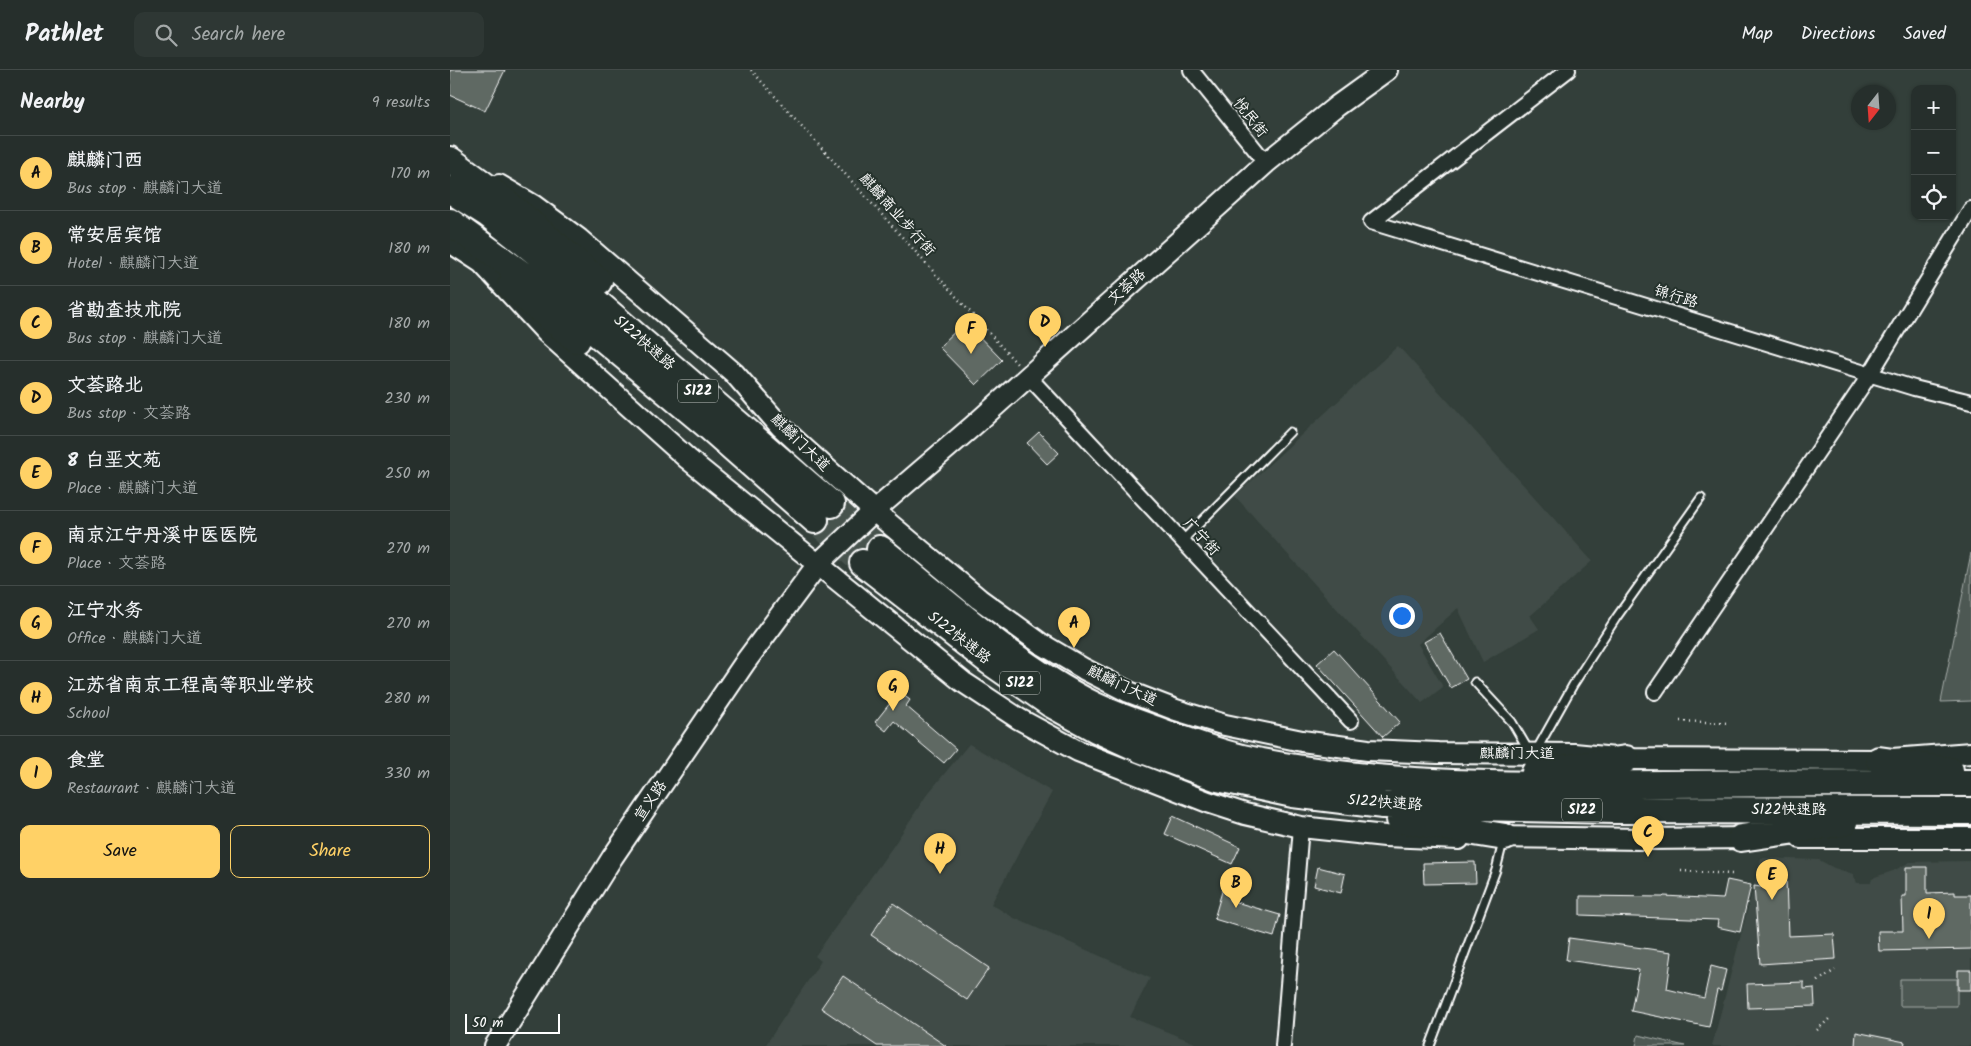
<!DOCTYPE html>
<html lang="en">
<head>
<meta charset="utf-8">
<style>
  :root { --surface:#262f2c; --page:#2e3734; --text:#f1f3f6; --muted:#a4a9a9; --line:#424a48; --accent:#ffd166 }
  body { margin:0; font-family:Kalam,"LXGW WenKai TC",sans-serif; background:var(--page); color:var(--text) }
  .controls { position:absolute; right:15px; top:15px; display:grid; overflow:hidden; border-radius:10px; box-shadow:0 1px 4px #0004 }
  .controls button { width:45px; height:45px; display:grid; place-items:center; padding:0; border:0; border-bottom:1px solid var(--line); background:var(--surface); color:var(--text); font:25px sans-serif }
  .compass { position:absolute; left:1401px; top:15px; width:45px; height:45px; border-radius:50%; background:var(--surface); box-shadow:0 1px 4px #0004; rotate:197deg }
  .scale { position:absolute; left:15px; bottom:12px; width:95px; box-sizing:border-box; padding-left:5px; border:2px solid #fff; border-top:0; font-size:14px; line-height:18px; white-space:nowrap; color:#fff; -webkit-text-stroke:4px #26332d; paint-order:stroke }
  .you { position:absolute; left:951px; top:545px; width:18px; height:18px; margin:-12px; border:4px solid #fff; border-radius:50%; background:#1a73e8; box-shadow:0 0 0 8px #1a73e833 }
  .badge { display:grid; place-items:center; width:32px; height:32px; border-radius:50%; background:var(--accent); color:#111; font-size:16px; font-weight:700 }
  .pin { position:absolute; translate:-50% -41px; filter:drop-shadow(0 1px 2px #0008) }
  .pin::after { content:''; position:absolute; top:26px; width:18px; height:15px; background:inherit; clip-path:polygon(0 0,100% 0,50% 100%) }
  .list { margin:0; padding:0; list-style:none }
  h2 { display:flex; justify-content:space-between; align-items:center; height:65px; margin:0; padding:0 20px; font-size:21px }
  h2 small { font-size:16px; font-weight:400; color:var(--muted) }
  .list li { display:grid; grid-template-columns:32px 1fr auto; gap:15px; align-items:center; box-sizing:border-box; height:75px; padding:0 20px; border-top:1px solid var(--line) }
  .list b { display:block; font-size:19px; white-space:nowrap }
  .list p { margin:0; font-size:16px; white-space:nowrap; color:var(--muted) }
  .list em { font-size:16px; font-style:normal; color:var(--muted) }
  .actions { display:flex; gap:10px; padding:15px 20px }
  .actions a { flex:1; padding:11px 0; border:1px solid var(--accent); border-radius:10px; text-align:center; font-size:18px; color:var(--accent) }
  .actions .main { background:var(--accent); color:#111 }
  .icon { flex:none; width:28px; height:28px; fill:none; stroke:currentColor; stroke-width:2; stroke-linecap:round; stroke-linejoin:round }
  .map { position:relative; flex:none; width:1521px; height:976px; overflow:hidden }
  header { display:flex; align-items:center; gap:30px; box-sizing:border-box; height:70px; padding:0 25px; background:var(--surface); border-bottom:1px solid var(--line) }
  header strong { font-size:24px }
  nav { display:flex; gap:28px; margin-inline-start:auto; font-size:18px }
  .search { width:350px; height:45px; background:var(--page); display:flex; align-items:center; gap:12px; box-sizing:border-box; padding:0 18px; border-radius:10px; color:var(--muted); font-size:19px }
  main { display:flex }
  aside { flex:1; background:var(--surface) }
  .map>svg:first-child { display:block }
</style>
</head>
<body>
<header>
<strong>Pathlet</strong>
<div class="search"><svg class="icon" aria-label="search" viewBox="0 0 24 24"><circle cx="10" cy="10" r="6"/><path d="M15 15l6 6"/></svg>Search here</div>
<nav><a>Map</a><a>Directions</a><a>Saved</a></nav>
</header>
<main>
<aside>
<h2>Nearby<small>9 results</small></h2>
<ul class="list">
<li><span class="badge">A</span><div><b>麒麟门西</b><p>Bus stop · 麒麟门大道</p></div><em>170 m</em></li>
<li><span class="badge">B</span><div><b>常安居宾馆</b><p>Hotel · 麒麟门大道</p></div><em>180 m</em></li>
<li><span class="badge">C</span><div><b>省勘查技术院</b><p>Bus stop · 麒麟门大道</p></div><em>180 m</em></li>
<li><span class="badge">D</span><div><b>文荟路北</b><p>Bus stop · 文荟路</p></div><em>230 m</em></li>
<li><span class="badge">E</span><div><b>8 白垩文苑</b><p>Place · 麒麟门大道</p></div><em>250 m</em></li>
<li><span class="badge">F</span><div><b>南京江宁丹溪中医医院</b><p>Place · 文荟路</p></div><em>270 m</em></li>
<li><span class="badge">G</span><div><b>江宁水务</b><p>Office · 麒麟门大道</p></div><em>270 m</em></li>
<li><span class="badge">H</span><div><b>江苏省南京工程高等职业学校</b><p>School</p></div><em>280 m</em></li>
<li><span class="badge">I</span><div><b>食堂</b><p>Restaurant · 麒麟门大道</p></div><em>330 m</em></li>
</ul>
<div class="actions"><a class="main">Save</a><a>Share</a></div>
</aside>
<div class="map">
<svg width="1521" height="976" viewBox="0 0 1521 976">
  <rect width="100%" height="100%" fill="#333f3a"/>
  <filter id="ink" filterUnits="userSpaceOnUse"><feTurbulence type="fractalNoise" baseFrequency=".02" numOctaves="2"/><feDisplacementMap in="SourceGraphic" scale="10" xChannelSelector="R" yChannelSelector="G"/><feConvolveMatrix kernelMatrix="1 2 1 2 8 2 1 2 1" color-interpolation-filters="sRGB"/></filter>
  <g filter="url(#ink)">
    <path fill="#404c47" d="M948,276L1142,491L1080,546L1089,559L1033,592L1008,538L968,574L993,617L972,633L785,426Z
      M519,674L602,722L541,834L564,848L700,908L680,947L745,973L743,976H315L371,891L365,886L444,775L476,726Z
      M1311,788L1369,790L1384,798L1403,804L1407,813H1421V810L1425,807L1443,801L1460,792L1521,791V973L1518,976H1262Z"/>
    <path fill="#4d5853" stroke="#a6aca9" d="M1521,483V631L1491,632Z
      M1450,909H1507V936H1450Z
      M1188,965L1235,976H1186Z"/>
    <path fill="#5f6964" stroke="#fff" d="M0,0H55L35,41L0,25Z
      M515,252L552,290L526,315L489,277Z
      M589,362L609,383L597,394L577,373Z
      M990,563L1017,609L1001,618L974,572Z
      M884,579L950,652L933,667L867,594Z
      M449,622L460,630L456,636L506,679L494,693L444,651L436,661L425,652Z
      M723,746L790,777L782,794L715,764Z
      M1025,792L1026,813L974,814L973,793Z
      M868,797L895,804L891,823L864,816Z
      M1456,797H1477V823L1505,822V825H1521V879L1429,881L1428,861H1453L1452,826H1456Z
      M1277,810L1301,815L1290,862L1267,857L1268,850L1130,845V826L1213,827L1214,826L1273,829Z
      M1336,810L1338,866L1384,864L1386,889L1310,894L1304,816L1311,817V811Z
      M773,818L782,820L779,830L830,845L824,867L764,849Z
      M443,833L539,898L517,930L421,865Z
      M1119,868L1222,882L1217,919L1254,928L1261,896L1276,900L1271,921L1267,920L1259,957L1181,941L1189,900L1116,890Z
      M1508,900H1521V920H1508Z
      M393,906L496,976H427L371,938Z
      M1354,912V919L1364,918L1365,936L1298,938L1297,914Z
      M1406,962L1455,972L1454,976H1405Z"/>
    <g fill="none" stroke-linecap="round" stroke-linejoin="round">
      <path stroke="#47524e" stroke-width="26" stroke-dasharray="26 13" stroke-linecap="butt" d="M381,434L430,479
        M365,450L413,493"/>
      <defs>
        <path id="lane" d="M732,471L840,362
          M1025,612L1062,652L1079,681
          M1086,681L1123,615L1166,548L1251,428
          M980,976L1046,800L1053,772"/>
        <path id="street" d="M741,0L816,93
          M921,152L1464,318L1521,332
          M921,152L1118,0
          M577,305L901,651
          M1205,622L1421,303L1521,139
          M833,976L851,757"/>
        <path id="secondary" d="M49,115L83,135L129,169L211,240L284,303L331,357L356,380L424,441L529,529L590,573L634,599L679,622L726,640L775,655L852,671L918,680L988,683L1124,684L1176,689L1429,690L1521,683
          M0,172L32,193L96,262L238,389L513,612L569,649L628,681L758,732L795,744L851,757L935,766L1009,769
          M1041,767L1192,769L1304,768
          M1351,768H1521
          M45,976L162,788L296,591L368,494L424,441L523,356L816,93L887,36L937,0"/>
        <path id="highway" d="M0,90L53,129L149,211
          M0,120L38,144L116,206L381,434
          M0,152L102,226L257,355L365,450
          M60,216L127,270
          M430,479C499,534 565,596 645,636C664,645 684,652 704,659C733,670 762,681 792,688C931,718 1073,716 1214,714C1316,713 1419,713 1521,713
          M413,493L539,591L601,634L646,659L690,679L768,708L843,724L933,735L1165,740L1521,741
          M1429,690L1500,700
          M1085,702L1176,689
          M950,750L1055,767
          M1291,768L1394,753"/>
      </defs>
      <use href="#lane" stroke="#fff" stroke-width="11"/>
      <use href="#street" stroke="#fff" stroke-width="18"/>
      <use href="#secondary" stroke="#fff" stroke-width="24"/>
      <use href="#highway" stroke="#fff" stroke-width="30"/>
      <path stroke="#fff" stroke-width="2.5" stroke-dasharray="1 4" stroke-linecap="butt" d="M301,0L568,295
        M1230,651L1278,653
        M1231,801L1282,804
        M1368,911L1385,900
        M1367,960L1379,949"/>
      <use href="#lane" stroke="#26332d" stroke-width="7"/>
      <use href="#street" stroke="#26332d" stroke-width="14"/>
      <use href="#secondary" stroke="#26332d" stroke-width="20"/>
      <use href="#highway" stroke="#26332d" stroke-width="26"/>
    </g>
  </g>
  <g text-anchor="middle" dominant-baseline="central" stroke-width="4" stroke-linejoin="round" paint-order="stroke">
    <g fill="#26332d" stroke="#bec2c0" stroke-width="1">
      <rect x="228" y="309.5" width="40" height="23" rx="4"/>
      <rect x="550" y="601.5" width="40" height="23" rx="4"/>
      <rect x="1112" y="728.5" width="40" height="23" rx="4"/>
    </g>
    <g font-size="14" font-weight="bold" fill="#fff">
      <text x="248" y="321">S122</text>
      <text x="570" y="613">S122</text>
      <text x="1132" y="740">S122</text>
    </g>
    <g font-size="15" fill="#fff" stroke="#26332d">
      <text transform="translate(800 48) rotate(52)">悦民街</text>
      <text transform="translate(447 145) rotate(48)">麒麟商业步行街</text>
      <text transform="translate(677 217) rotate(-42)">文荟路</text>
      <text transform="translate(1226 227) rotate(17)">锦行路</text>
      <text transform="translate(194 273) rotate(41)">S122快速路</text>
      <text transform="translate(350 373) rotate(44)">麒麟门大道</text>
      <text transform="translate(751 467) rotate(47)">广宁街</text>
      <text transform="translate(509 568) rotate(38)">S122快速路</text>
      <text transform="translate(672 616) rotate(25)">麒麟门大道</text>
      <text x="1067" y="684">麒麟门大道</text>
      <text transform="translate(201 731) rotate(-56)">宣义路</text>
      <text transform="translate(935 733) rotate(4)">S122快速路</text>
      <text x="1339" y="740">S122快速路</text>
    </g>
  </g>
</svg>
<div class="controls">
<button>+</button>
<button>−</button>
<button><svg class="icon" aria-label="locate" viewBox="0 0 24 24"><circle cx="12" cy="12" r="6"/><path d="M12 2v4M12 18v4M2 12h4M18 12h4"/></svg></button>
</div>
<svg class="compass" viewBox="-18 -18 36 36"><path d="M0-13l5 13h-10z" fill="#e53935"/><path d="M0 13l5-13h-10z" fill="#a4a9a9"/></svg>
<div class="scale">50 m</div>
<div class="you"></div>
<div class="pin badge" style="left:624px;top:578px">A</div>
<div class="pin badge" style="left:786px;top:838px">B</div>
<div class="pin badge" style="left:1198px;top:787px">C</div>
<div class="pin badge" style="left:595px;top:277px">D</div>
<div class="pin badge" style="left:1322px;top:830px">E</div>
<div class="pin badge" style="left:521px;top:284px">F</div>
<div class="pin badge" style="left:443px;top:641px">G</div>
<div class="pin badge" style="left:490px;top:804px">H</div>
<div class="pin badge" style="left:1479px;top:869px">I</div>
</div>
</main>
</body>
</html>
